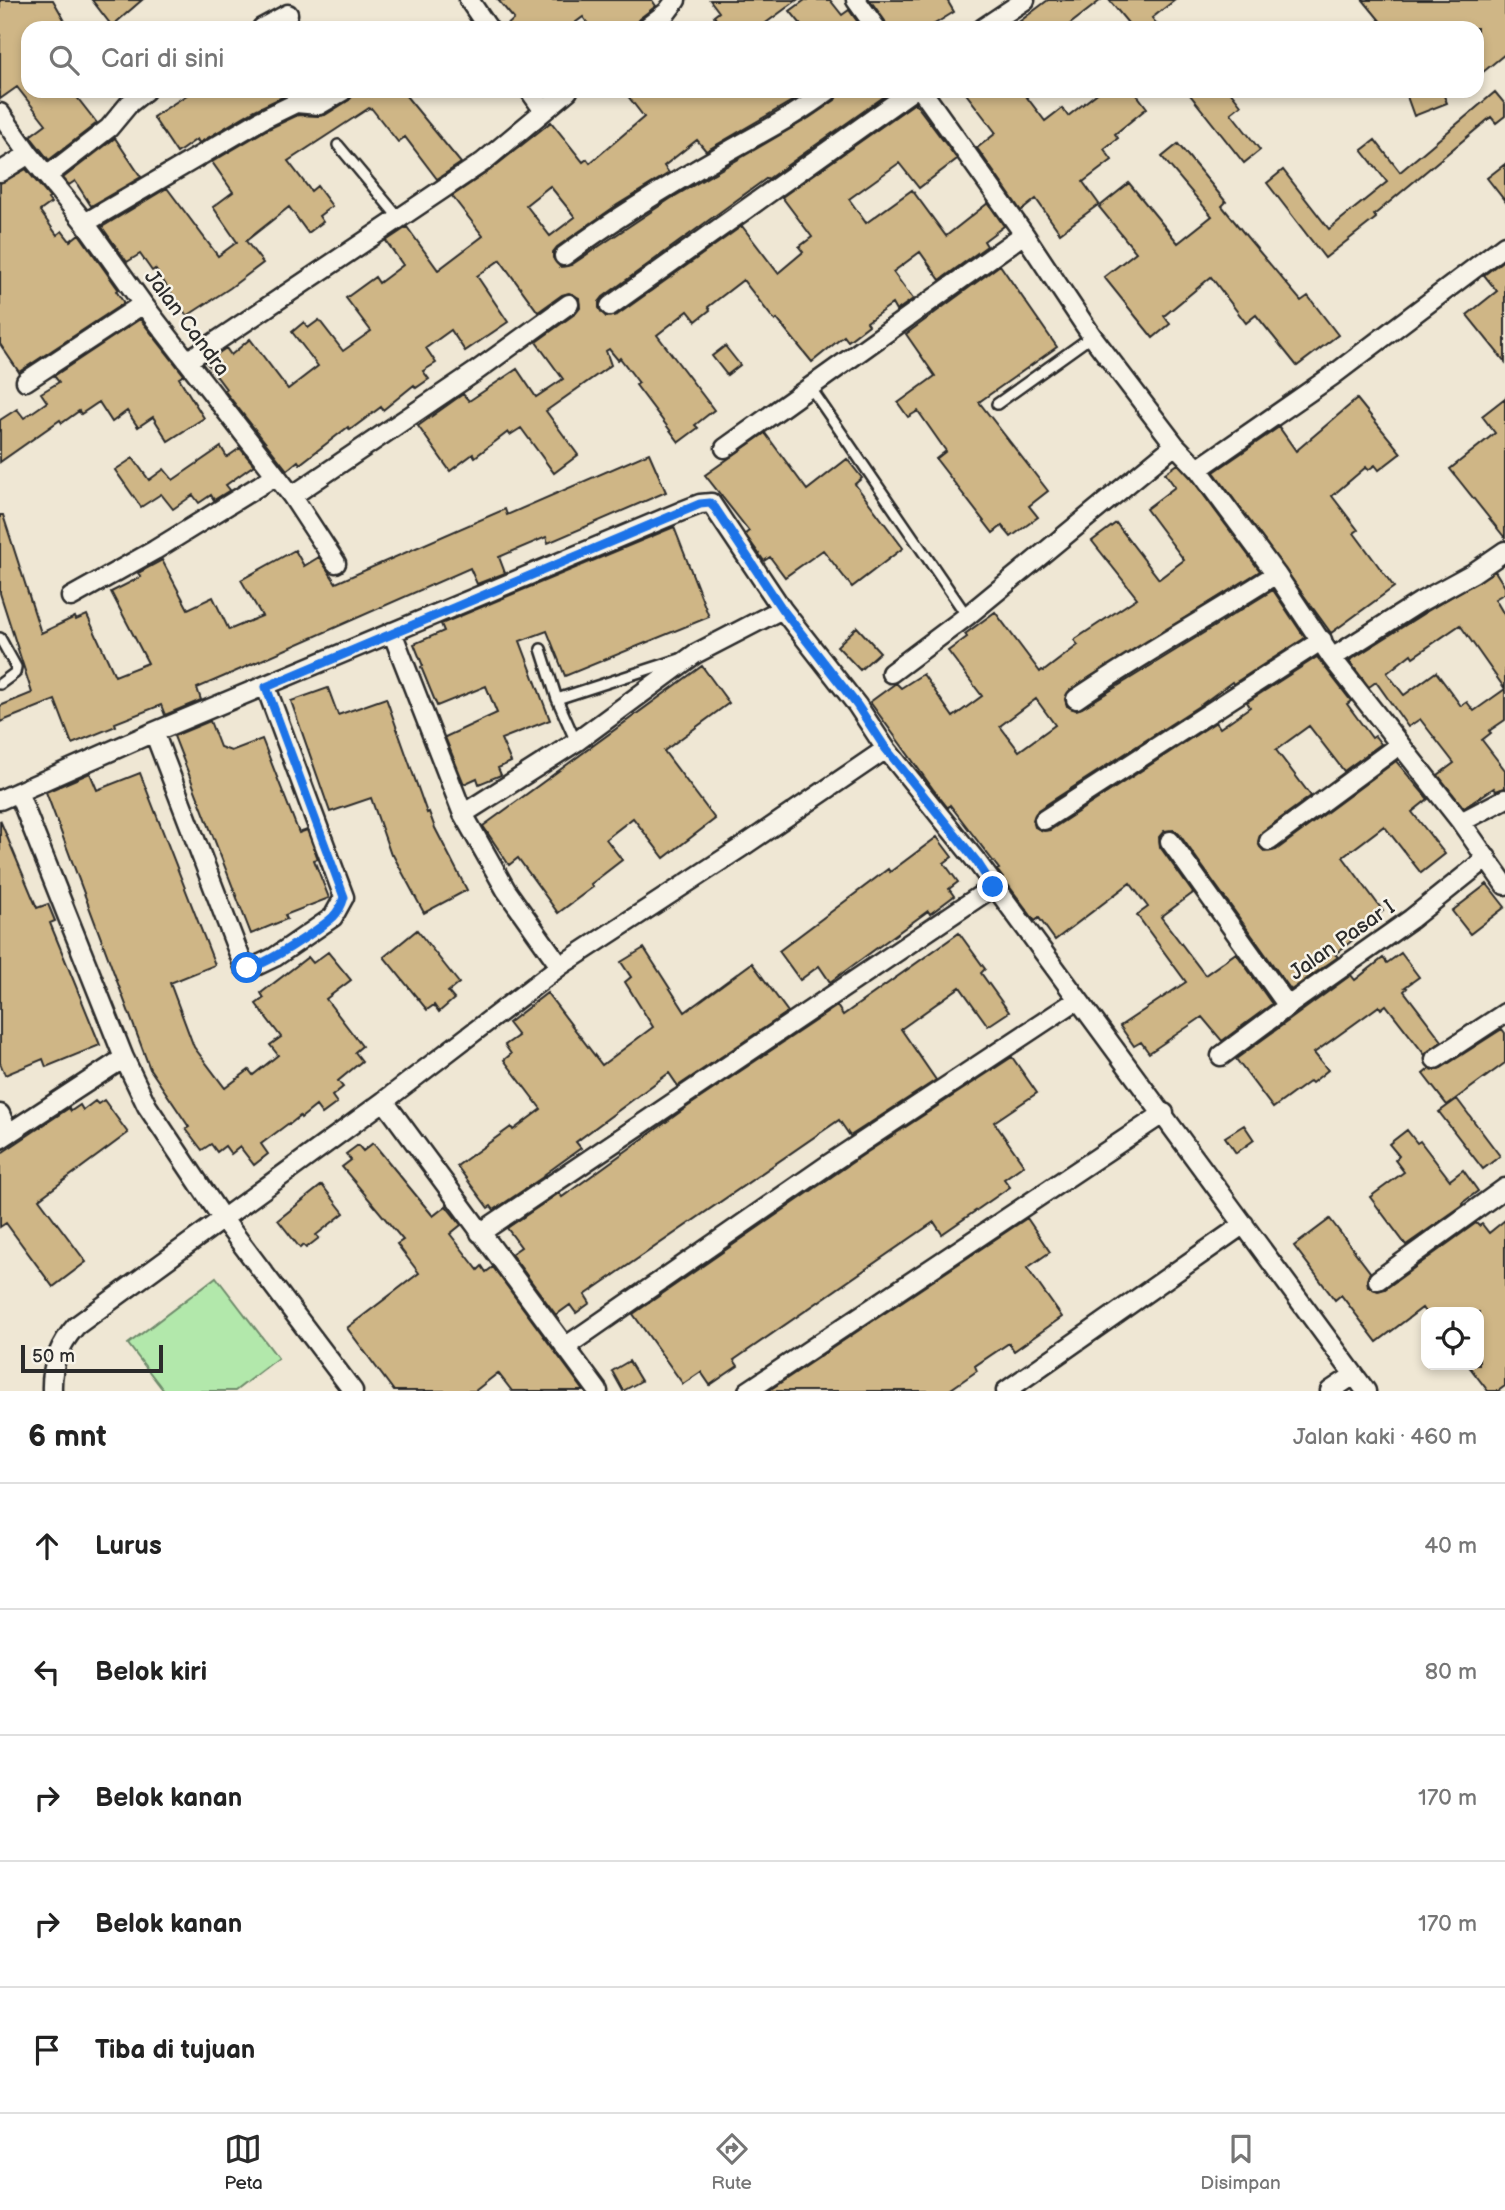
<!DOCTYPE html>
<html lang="id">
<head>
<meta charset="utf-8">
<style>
  :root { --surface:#fff; --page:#f2f2f2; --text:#222; --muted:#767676; --line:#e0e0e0; --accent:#2b2b2b }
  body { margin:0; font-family:"Balsamiq Sans",sans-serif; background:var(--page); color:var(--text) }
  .controls { position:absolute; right:21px; bottom:21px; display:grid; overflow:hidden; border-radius:14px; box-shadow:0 4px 10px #0003 }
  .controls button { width:63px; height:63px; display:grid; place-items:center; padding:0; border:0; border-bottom:2px solid var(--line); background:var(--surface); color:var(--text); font:35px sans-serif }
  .scale { position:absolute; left:21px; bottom:18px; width:142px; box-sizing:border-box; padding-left:7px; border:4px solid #2b2b2b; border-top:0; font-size:19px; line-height:24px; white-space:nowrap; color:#2b2b2b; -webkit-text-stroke:5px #f7f3e8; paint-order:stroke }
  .stop { position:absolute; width:21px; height:21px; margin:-16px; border:5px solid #1a73e8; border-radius:50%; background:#fff }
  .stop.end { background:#1a73e8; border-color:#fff; box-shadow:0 2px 7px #0008 }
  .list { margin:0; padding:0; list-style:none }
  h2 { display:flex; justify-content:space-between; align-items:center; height:91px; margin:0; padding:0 28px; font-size:30px }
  h2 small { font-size:23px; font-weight:400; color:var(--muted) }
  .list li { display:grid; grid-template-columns:46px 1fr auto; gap:21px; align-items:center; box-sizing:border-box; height:126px; padding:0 28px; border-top:2px solid var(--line) }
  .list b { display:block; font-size:26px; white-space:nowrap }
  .list em { font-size:23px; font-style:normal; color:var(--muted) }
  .icon { flex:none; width:38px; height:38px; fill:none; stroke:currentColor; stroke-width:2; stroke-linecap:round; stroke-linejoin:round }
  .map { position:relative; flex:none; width:1505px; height:1391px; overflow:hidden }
  .search { position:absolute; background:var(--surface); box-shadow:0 4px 10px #0003; left:21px; right:21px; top:21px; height:77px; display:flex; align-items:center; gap:18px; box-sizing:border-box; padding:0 24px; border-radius:21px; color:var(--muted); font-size:26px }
  .sheet { height:721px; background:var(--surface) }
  nav { display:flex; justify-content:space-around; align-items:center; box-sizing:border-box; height:98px; border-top:2px solid var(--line); background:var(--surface); font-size:19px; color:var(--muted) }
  nav a { display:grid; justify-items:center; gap:4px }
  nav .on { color:var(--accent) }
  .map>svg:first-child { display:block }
</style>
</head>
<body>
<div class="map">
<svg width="1505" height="1391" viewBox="0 0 1505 1391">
  <rect width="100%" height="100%" fill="#efe7d4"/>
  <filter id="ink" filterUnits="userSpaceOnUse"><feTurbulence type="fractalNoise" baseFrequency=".0143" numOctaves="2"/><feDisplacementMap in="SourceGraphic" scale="14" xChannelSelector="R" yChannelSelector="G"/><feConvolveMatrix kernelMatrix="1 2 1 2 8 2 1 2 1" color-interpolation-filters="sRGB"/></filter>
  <g filter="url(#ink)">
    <path fill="#b2e8ab" stroke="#6e8a6b" stroke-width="2" d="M216,1277L278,1358L235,1391H164L128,1344Z"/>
    <path fill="#cfb686" stroke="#2b2b2b" stroke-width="2" fill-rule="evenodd" d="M0,0H53L69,28H28V91H72L97,123L49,160L30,136L46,124L17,87L0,99Z
      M92,0H142L112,26Z
      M498,0H652L656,6L639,19L632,28H591L583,17L568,28H504L514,19Z
      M710,0H797L759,28H722L714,16L719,12Z
      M805,0H830L842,15L849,10L862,28H804L790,11Z
      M870,0H947L954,12L928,28H887L885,21Z
      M1048,0H1101L1065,28H1011Z
      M1109,0H1175L1152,18L1160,28H1132Z
      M1363,0H1505V54L1477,77V28H1386Z
      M193,91H320L316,93H291L255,110L199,143L197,139L177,153L153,117Z
      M354,91H402L461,163L437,179L405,137L398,142L372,109L369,108L288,161L311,191L317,186L332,206L319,216L323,222L308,233L289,207L246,241L263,263L230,288L187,316L155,269L152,271L140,254L127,262L102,227L167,188L218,256L237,242L213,207L233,192L212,162L266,130L298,115L318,116L325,115L349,100Z
      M624,91H809L706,151L697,140L664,166L669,173L617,205L557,247L553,252V258L560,267L571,265L670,199L809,118L835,100L839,91H892L768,179L767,178L603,297L599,302V308L606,317L617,315L742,226L778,273L803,252L799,247L812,237L782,197L915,103L957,159L919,188L899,163L849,199L866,223L912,190L946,236L988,203L1004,226L984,241L987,246L940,280L920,252L893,272L913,299L896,311L892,304L867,322L869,325L848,341L844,336L812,362L777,319L775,321L743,280L708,307L710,310L696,321L688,311L657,335L714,410L695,425L698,428L679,442L636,385L639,383L620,358L618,360L609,349L606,351L611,365L546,411L578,455L554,473L521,428L510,435L508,432L475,457L473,454L450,471L418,426L463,394L469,401L517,369L536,397L563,379L536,342L576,313L580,308L579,298L569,293L562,295L538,312L500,260L477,276L508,322L465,351L451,330L426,348L436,363L423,371L429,379L416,388L414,385L383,410L381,407L350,430L348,427L300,464L298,461L287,470L224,390L226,389L206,362L226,348L231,355L250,339L288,389L318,366L292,332L304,322L308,328L319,320L343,351L371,331L346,298L375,277L379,283L403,265L386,241L407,227L438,270L483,236L452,196L489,171L551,122L583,162L587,159L590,163L644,117ZM550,186L575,217L550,236L526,205Z
      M964,91H1022L1045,121L1062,108L1068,116L1100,91H1134L1147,108L1115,134L1118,138L1104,149L1112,160L1083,182L1099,204L1060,233L1036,199L1021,211L977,148L996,133Z
      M1187,91H1230L1241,105L1231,113L1260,150L1244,163Z
      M1405,91H1442L1447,103L1414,116Z
      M1495,92L1505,104V116L1496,123L1491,117L1374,215L1376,218L1325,258L1267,183L1283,170L1329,229L1387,182L1362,150L1375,140L1400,172Z
      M115,138L141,177L91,206L75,181L69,185L63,178Z
      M1178,144L1226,202L1222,206L1247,237L1301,301L1308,296L1338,335L1297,366L1256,315L1246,323L1211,277L1164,316L1170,324L1153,338L1104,277L1136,252L1099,207L1129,183L1178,243L1212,216L1162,157Z
      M1505,164V201L1487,178Z
      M26,169L50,198L48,199L51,203L40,211L57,235L62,231L70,241L79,234L118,289L116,291L124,303L19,372L0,344V183Z
      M1505,259V362L1467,315L1497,291L1484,275Z
      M1000,265L1057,347L979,402L1048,491L1029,506L1038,517L1011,537L1002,526L993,533L936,459L946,451L918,411L908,417L898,403L935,376L906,334Z
      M140,319L184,375L179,378L204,418L168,441L153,417L138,427L127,411L112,422L99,402L81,414L79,411L62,423L60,420L0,462V420L17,409L24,418L47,402L41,393L59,382L54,376Z
      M725,346L740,365L727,375L712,356Z
      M1505,398V538L1450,469L1495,433L1482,416Z
      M1357,399L1401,453L1379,470L1375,465L1368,470L1366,467L1332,496L1358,530L1354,533L1394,587L1331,633L1214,472L1279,427L1296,451Z
      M765,433L807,490L847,459L862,478L855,484L903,548L852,587L823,550L785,577L770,557L764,561L745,534L749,531L705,475Z
      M221,447L227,457L240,448L254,465L226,485L230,490L214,500L211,495L199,503L193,495L173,509L161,494L141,507L115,470L133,458L149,480L164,469L173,480Z
      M649,453L666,492L548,543L546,537L499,557L505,573L477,584L470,568L232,673L197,688L201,700L165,715L161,705L115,723L116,726L72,744L55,700L0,722V706L32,693L0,593V515H3L41,633L75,617L76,620L87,615L115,676L148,663L111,592L141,577L138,573L162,560L188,609L213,597L229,630L262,616L241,580L295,550L304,566L319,557L336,583L505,509L507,515Z
      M1178,464L1191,478L1260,571L1070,690L1065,699L1067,706L1076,710L1082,708L1273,590L1305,638L1233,684L1232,682L1202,704L1038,810L1033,820L1035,827L1044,831L1050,830L1216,722L1220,728L1250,707L1247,702L1317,657L1351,701L1347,704L1372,738L1375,736L1381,744L1344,771L1309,726L1276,750L1311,796L1262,832L1258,842L1260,847L1265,852L1276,850L1396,761L1428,799L1412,812L1445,854L1421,873L1384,826L1343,857L1383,911L1365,924L1368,928L1335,954L1338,957L1291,990L1179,834L1174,830L1164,831L1159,837L1160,847L1193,893L1161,917L1205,975L1236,953L1272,1004L1222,1041L1202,1017L1149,1053L1141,1042L1134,1046L1120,1026L1186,982L1137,915L1148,907L1130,883L1055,940L1039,918L1035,921L997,870L999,869L950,805L948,808L933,789L870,702L896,683L901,688L923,674L953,717L982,696L948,651L967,637L965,634L995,612L1040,672L1042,670L1044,671L1078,645L1074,640L1137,598L1092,541L1116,523L1159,579L1184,560L1146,509L1175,487L1165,473ZM1036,699L1055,725L1019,751L1000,726Z
      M674,527L709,617L565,676L547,631L520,641L550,720L501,739L511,762L498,768L501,775L479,784L477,778L464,784L445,737L497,713L486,686L437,706L421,667L423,666L414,644L444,631L441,624Z
      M1495,571L1505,587V593L1495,599L1505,616V720L1489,731L1491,733L1482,740L1505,770V788L1496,791L1494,788L1464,808L1438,775L1454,763L1420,719L1408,727L1376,682L1369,687L1349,661L1426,612ZM1460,625L1505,689L1474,711L1467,702L1461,706L1436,672L1404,695L1387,673L1411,654L1413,657Z
      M857,627L880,652L860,670L837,646Z
      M702,666L729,703L664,751L715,819L664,858L633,818L606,839L622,860L591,884L593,887L558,913L518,858L509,865L483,826Z
      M328,688L338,715L386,698L427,813L429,812L435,828L467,890L424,913L393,855H391L371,798L330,812L291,701Z
      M210,721L220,747L231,751L262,739L299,833L307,830L318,859L314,860L329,898L285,915L287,919L251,934L174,736Z
      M90,773L97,790L140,773L215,965L170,983L194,1047L225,1088L249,1070L253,1075L278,1055L270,1045L281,1037L256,1004L264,998L261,993L308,957L313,963L328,952L351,980L326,999L362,1046L355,1052L362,1061L338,1081L343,1087L332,1096L337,1103L322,1114L316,1106L301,1118L300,1116L290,1124L289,1123L261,1144L268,1154L254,1165L240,1147L231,1154L225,1146L217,1152L211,1144L202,1150L186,1129L189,1127L150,1069L46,792Z
      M0,820L37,908L48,904L55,921L50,923L100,1045L46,1067L43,1059L5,1075L0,1063Z
      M937,837L952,857L944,863L958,882L949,889L954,896L930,914L928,911L830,982L819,966L800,980L779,951L888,869L890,872Z
      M1487,884L1505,907L1470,934L1452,911Z
      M417,930L459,983L448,992L454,999L439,1012L434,1005L427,1010L384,957Z
      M959,933L985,969L981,973L1009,1012L988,1026L960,987L901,1029L936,1080L850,1136L839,1120L585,1295L590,1303L576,1313L570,1305L556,1315L511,1254L521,1247L507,1228L559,1193L562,1197L687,1107L837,1006L843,1015Z
      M644,948L685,1012L752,963L788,1012L678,1086L669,1073L576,1142L581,1148L545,1174L546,1175L494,1210L491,1206L488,1208L457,1166L511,1127L513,1130L541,1109L504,1060L511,1054L505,1045L518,1036L508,1023L547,993L602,1065L653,1027L625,982L631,977L621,962Z
      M1401,953L1419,977L1405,987L1407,988L1404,991L1442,1041L1425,1055L1386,1005L1381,1009L1379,1006L1314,1053L1328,1070L1312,1083L1310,1081L1273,1108L1236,1059L1351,975L1355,980L1383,958L1387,963Z
      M1502,1029L1505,1033V1063L1447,1105L1423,1074L1429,1069L1435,1070L1441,1068Z
      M1012,1057L1037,1093L994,1122L1024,1165L1004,1179L1010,1187L942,1234L934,1222L734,1360L738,1366L710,1385L701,1372L683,1384L633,1314L863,1155Z
      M1457,1099L1500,1156L1483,1169L1439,1112Z
      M104,1100L128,1133L39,1199L86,1262L53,1287L6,1223L0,1227V1154L69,1108L71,1111L80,1105L83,1110L95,1101L98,1104Z
      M1244,1125L1254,1140L1236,1153L1225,1137Z
      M1407,1130L1417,1143L1420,1141L1450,1180L1463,1170L1478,1191L1462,1203L1463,1205L1406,1245L1370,1197L1404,1172L1395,1160L1399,1156L1389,1144Z
      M373,1143L433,1216L446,1206L461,1225L450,1234L478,1270L482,1266L486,1272L493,1267L584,1391H512L498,1373L475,1391H394L347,1328L419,1273L397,1244L403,1240L342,1167L351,1160L346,1154L358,1145L363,1151Z
      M322,1185L344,1213L316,1235L319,1238L306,1248L303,1245L300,1248L278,1220Z
      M1027,1218L1050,1252L1027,1268L1062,1317L1014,1351L1009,1343L975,1366L977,1371L948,1391H768Z
      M1330,1219L1370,1272L1367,1280L1368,1286L1378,1291L1385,1289L1476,1223L1479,1226L1482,1224L1489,1233L1505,1220V1386L1498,1391H1488L1468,1365H1479V1312H1425L1422,1308L1377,1342L1341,1295L1335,1300L1294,1246Z
      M629,1361L641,1381L623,1391L612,1371Z"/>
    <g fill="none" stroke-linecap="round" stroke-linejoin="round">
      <defs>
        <path id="service" d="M338,145L399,218
          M810,387L967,616
          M997,404L1092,336
          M0,638L16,667L15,673L0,684
          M541,649L557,699L576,742
          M557,699L680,659"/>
        <path id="minor" d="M469,0L488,28
          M856,0L876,28
          M262,28L288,14
          M646,28L667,12L676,0
          M983,28L1025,0
          M530,91L544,111
          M922,91L1024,234L1092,336L1175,445L1198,469L1276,574L1332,658L1461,822L1505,885
          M0,113L29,154L85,223L143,304L292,496L336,563
          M0,172L29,154
          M47,176L109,128L129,104L145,91
          M85,223L261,120L296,103L319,105L343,91
          M564,256C615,218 671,184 727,152C762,132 795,116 828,91
          M610,306L912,91
          M187,361L483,162L568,91
          M26,381L143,304
          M725,448L1024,234
          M1198,469L1332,376L1505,245
          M292,496L475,372L569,304
          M71,597L155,550L275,476
          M392,632L463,814L506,890L560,966
          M1332,658L1420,602L1473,573L1505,551
          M891,673L967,616L1175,445
          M1076,699C1140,655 1209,617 1276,574
          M154,732L244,967L252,968L275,957L333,917L344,897L266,687
          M18,792L124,1058L147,1106L222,1218L353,1391
          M0,800L154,732L682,511L700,504L711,503L782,609L857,705L886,749L977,862L1366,1391
          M463,814L576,742L695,654L782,609
          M1044,820L1322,640
          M1461,822L1505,799
          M1170,841L1288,1006
          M1269,841L1399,745
          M1221,1056L1288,1006L1411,919L1487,858
          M1435,1059L1505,1013
          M384,1101L598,1391
          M0,1114L8,1133
          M0,1139L124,1058
          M480,1233L993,887
          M1378,1280L1505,1188
          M565,1347L829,1164L1077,1000
          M52,1391C51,1365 59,1345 76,1326L384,1101L560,966L745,845L886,749
          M748,1391L1164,1113
          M1006,1391L1244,1224
          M1330,1391L1354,1375"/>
      </defs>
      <use href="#service" stroke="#2b2b2b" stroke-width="14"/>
      <use href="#minor" stroke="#2b2b2b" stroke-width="23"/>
      <use href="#service" stroke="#f7f3e8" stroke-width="9"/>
      <use href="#minor" stroke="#f7f3e8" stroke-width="18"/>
    </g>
  </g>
  <g fill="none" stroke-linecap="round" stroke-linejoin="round" filter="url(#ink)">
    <path stroke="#1a73e8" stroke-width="9" d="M247,968C262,968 321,928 333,917C338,912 342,904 344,897L266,687L700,504L710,503L715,508L782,609L857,705L886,749L977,862L993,887"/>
  </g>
  <g text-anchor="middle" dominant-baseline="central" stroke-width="5" stroke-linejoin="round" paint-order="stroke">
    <g font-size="21" fill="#2b2b2b" stroke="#f7f3e8">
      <text transform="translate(187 323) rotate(53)">Jalan Candra</text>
      <text transform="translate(1342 940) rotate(-35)">Jalan Pasar I</text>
    </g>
  </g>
</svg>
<div class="controls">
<button><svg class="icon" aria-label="locate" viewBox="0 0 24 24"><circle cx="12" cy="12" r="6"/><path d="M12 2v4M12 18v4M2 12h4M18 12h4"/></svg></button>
</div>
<div class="scale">50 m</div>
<div class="stop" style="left:247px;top:968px"></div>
<div class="stop end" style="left:993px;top:887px"></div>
<div class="search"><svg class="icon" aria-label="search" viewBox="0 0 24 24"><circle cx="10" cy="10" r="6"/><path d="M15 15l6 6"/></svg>Cari di sini</div>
</div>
<section class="sheet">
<h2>6 mnt<small>Jalan kaki · 460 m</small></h2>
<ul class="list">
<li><svg class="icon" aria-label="ahead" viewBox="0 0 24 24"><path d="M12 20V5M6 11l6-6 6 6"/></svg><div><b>Lurus</b></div><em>40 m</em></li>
<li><svg class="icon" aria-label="left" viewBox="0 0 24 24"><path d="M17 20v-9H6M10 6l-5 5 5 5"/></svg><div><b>Belok kiri</b></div><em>80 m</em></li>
<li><svg class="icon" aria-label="right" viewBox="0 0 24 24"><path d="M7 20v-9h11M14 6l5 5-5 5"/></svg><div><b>Belok kanan</b></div><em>170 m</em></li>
<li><svg class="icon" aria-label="right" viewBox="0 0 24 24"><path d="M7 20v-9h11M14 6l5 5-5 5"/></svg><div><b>Belok kanan</b></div><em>170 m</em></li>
<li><svg class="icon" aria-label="arrive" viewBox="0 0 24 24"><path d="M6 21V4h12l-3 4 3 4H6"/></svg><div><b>Tiba di tujuan</b></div></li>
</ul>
</section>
<nav>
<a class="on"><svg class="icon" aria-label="map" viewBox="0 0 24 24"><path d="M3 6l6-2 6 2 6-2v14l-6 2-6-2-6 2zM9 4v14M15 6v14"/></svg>Peta</a>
<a><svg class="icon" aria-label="directions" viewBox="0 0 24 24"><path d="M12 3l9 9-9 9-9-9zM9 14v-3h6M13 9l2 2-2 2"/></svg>Rute</a>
<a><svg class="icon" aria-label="saved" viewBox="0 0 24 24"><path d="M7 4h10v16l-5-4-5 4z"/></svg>Disimpan</a>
</nav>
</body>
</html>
